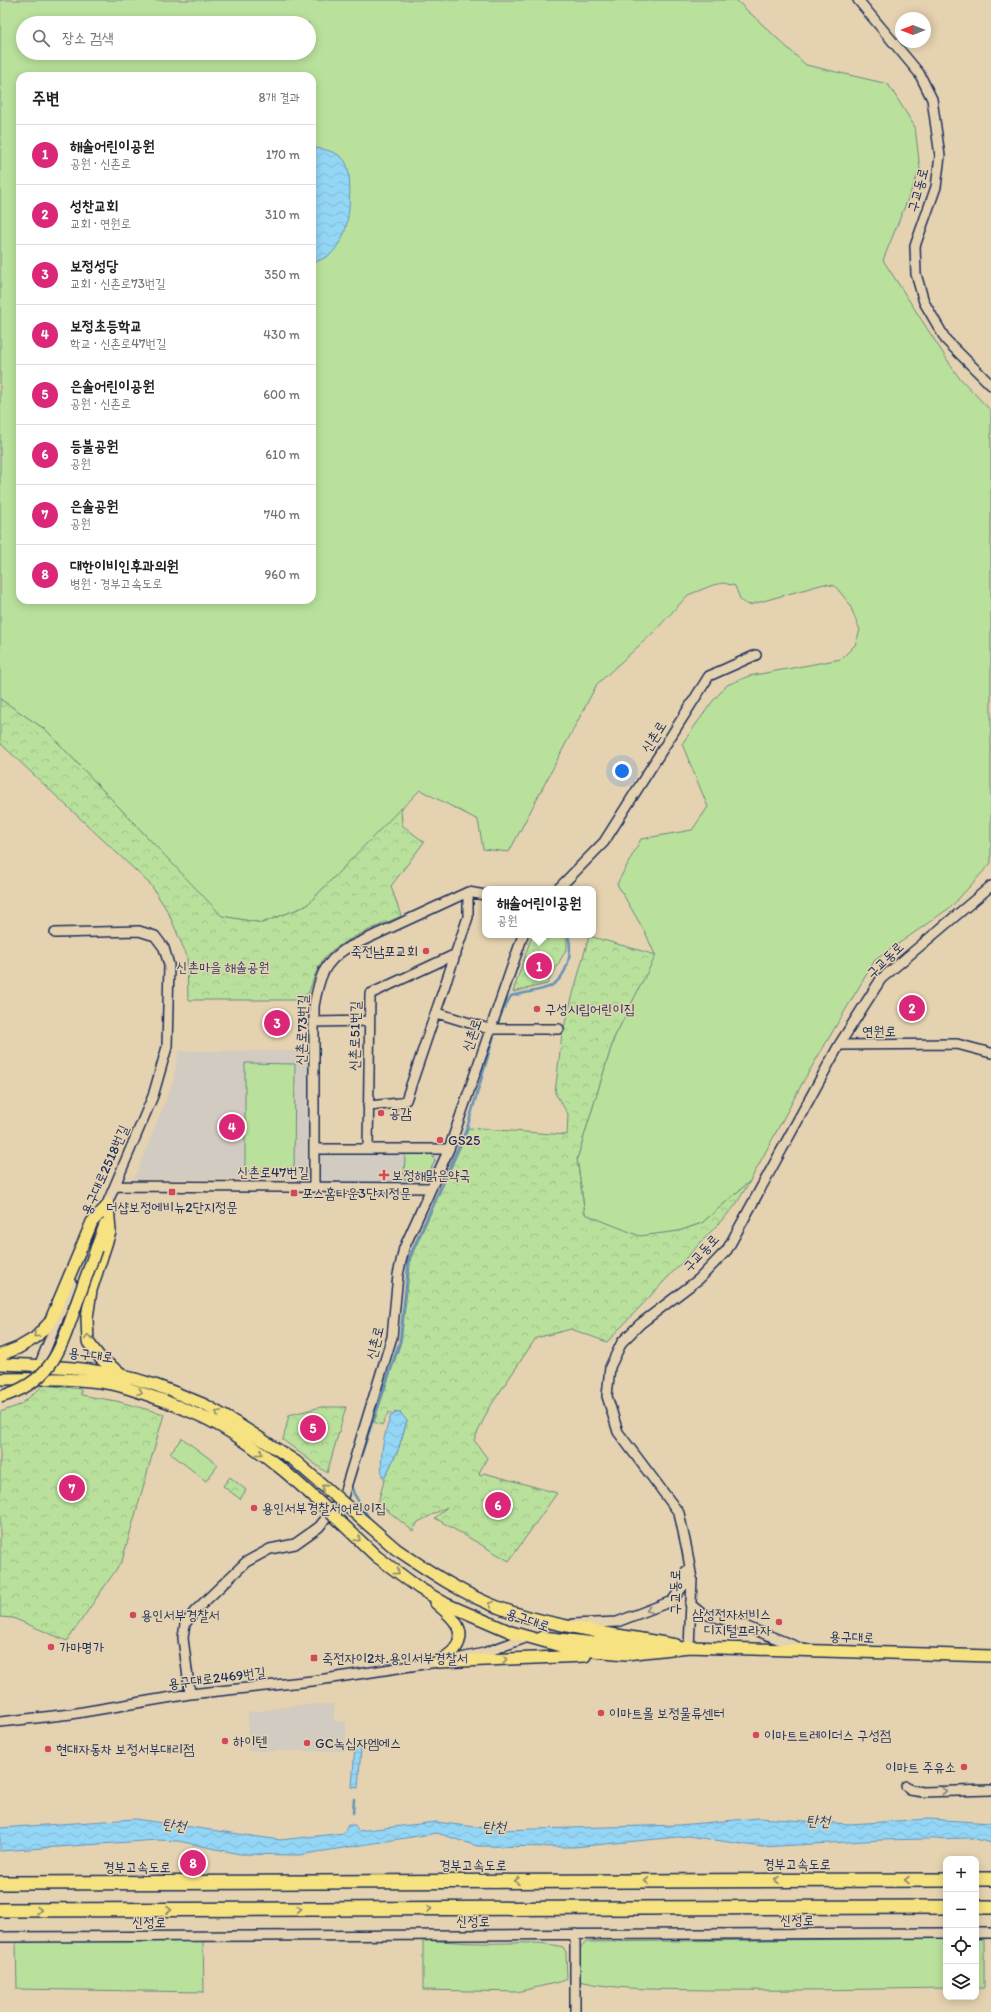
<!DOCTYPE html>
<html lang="ko">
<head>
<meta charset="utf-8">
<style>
  :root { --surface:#fff; --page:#f2f2f2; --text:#202124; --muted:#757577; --line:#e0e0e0; --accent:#db2777 }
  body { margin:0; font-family:Itim,"Poor Story",sans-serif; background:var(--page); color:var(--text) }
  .controls { position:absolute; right:12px; bottom:12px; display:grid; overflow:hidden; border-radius:8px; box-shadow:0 2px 10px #0003 }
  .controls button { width:36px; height:36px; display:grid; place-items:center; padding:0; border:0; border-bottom:1px solid var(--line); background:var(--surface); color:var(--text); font:20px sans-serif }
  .compass { position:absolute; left:895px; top:12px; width:36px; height:36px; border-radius:50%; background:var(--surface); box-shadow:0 2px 10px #0003; rotate:270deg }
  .you { position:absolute; left:622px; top:771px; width:14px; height:14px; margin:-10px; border:3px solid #fff; border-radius:50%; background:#1a73e8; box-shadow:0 0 0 6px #1a73e833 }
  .badge { display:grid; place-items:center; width:26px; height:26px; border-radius:50%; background:var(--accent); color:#fff; font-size:13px; font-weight:700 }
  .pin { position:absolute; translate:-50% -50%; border:2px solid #fff; box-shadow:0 1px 4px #0006 }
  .popup { position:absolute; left:482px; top:886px; width:114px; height:52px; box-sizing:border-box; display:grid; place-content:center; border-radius:8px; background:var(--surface); filter:drop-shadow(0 1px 3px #0005); font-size:13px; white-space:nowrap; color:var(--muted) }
  .popup b { font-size:15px; color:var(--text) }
  .popup::after { content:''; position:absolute; left:50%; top:100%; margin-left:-8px; border:8px solid transparent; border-top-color:var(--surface) }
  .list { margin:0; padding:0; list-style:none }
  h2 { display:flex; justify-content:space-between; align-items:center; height:52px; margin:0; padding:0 16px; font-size:17px }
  h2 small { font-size:13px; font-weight:400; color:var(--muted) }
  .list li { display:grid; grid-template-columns:26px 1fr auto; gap:12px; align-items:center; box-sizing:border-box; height:60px; padding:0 16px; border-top:1px solid var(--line) }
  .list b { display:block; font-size:15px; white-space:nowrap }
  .list p { margin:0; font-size:13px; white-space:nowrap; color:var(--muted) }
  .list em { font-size:13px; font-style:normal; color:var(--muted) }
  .icon { flex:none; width:22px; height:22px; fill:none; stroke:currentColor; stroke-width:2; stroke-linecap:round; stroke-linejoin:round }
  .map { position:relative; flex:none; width:991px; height:2012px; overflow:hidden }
  .search { position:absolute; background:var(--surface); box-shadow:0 2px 10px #0003; left:16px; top:16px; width:300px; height:44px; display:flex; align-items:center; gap:10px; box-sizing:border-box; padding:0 14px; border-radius:22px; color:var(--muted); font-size:15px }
  .panel { position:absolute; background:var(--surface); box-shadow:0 2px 10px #0003; left:16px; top:72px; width:300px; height:532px; border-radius:12px }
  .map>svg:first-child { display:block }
</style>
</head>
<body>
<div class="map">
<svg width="991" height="2012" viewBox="0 0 991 2012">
  <defs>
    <pattern id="forest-crowns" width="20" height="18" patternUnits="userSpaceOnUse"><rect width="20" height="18" fill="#b9e19c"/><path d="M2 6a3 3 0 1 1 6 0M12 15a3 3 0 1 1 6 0" fill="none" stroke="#9ec189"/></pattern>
    <pattern id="water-waves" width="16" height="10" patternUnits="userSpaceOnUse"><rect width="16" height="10" fill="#94d6f6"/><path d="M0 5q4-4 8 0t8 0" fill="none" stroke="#7fb8d5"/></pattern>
  </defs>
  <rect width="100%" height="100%" fill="#e5d2b0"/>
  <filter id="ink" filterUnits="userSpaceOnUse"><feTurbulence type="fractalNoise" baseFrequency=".025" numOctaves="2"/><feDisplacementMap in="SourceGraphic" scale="8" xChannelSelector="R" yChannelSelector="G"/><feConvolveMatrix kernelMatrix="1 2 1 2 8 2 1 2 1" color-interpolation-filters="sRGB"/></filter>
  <g filter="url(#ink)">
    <path fill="#d2cbc1" d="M179,1051H311L309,1172L304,1179H134L173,1082Z
      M319,1152H437L440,1159L430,1178L421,1182H319Z
      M334,1704V1721L346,1722V1751H248V1712L261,1711L296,1705Z"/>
    <path fill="#b9e19c" stroke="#6a887d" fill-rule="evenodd" d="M0,0H736L806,65L888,84L915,127L920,169L883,260L957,375L991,411V863L951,907L875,960L804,1080L750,1181L702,1223L679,1231L640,1237L585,1214L577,1159L614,1038L655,955L646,934L617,884L641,839L692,830L708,807L682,744L712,702L727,685L749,676L841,659L855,645L860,630L849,603L835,586L824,584L749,605L741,601L735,586L724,583L713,585L688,595L654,632L597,684L509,852L483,849L478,820L420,790L306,906L262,923L221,916L46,730L0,699ZM23,23H309V53H23ZM20,76H312V600H20Z
      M245,1063L295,1064L294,1171H245Z
      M405,1154H432L435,1161C426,1179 424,1179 404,1179Z
      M182,1438L218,1465L206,1481L170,1453Z
      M946,1938V1988C868,1989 790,1991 712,1990C668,1989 622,1991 579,1981C579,1967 574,1950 587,1942Z
      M203,1939L204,1992L17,1989L16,1942Z
      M976,1939H984V1988H976Z
      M423,1940C443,1941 463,1943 483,1943C510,1944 536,1940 563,1947L566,1952L567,1978L563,1981L517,1992L423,1990Z"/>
    <path fill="url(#forest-crowns)" stroke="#6a887d" d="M0,699L46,730L222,916L262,923L306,906L401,808L402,825L424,842L391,886L401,916C378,927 338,940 323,960C315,971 311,987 306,1000H188L187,956L168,912L151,885L0,743Z
      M532,935H567V948L547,984L513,992Z
      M589,936L656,955L614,1038L577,1159L585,1214L640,1236L679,1231L702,1223L750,1181L735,1206L607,1342L571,1329L536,1338L489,1408L474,1440L487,1458L479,1473L480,1476L484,1473L557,1493L509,1561L435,1518L447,1507L418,1522L413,1531L378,1503L385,1477L398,1450L407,1421L399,1412L388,1413L382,1425L374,1422L401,1342L411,1257L469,1128L567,1135L568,1114L555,1093L562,1034Z
      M44,1385L81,1389V1395L116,1401L164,1414L122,1561L67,1641L13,1618L0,1617V1412L20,1405Z
      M321,1407H346L327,1473L283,1440L289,1415Z
      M230,1477L246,1490L240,1499L223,1486Z"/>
    <path fill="url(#water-waves)" stroke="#6493b9" d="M312,148C322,148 339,152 345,161C353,173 350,223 343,236C341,241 335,250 331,254C326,258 318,261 312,263Z
      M400,1412L407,1421L398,1450L385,1477H382C380,1452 383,1438 391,1415Z
      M355,1747L361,1748L358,1788L352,1787Z
      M759,1818L850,1824L928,1819L991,1823V1843L972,1838L881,1840L762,1847L688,1836L574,1847L477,1846L437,1833L299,1855L240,1854L178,1841L157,1840L0,1851V1828L135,1819L280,1840L344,1833L348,1825H355L358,1831L436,1822L499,1830L679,1825Z"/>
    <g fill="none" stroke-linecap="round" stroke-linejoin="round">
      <path stroke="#6493b9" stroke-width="2.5" d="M496,1027L502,1012L511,996C522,993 542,991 551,986C568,976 573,952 568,935
        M369,1518L354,1494L351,1485L400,1341L409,1258L467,1128L495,1032
        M353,1813L354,1799"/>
      <defs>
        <path id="minor" d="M858,0L919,73L932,99L940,156L936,187L915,246L916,274L924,302L946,340L991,385
          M558,889L604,842L709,676L756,655
          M55,933L139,931L155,936L164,948L169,965L167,1047L153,1096L104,1211
          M437,1013L489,1029H559
          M314,1022L369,1021
          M839,1045L957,1044L991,1053
          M368,1106L400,1103L406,1100L468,917V892
          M314,1149H449
          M368,1149L370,994L456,954
          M115,1186L431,1188
          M314,1186V1006C319,978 323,963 347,948L468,892L485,895
          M37,1371L72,1284
          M690,1604L701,1613L742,1625L803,1649
          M573,1624L617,1622L672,1601L686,1582V1571
          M689,1647L692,1579L687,1550L679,1513L618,1432L607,1396L610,1367L622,1342L640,1324L699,1279L727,1250L839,1045L881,979L991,886
          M461,1658L484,1653L528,1637
          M190,1694L183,1638L185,1624L195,1611L246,1562L270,1549L295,1544L319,1527L343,1497L392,1337L398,1275L404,1248L449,1149L523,935
          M0,1722L71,1714L190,1694L312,1681L444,1661
          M906,1786L910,1790L923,1792L991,1790
          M976,1933H991
          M0,1937L946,1933
          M575,2012V1934"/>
        <path id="major" d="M108,1205L110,1232L91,1290L87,1318L88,1342L101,1359L123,1375
          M96,1249L105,1225
          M0,1355L18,1348L35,1338L50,1322L92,1222L108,1205
          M0,1364C62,1366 117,1368 176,1393
          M0,1379C37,1379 75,1377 112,1384C130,1388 147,1395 165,1401
          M396,1549C429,1571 462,1594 500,1608C556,1628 618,1634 676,1645
          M376,1556L419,1588L446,1604L511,1632L571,1649L626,1654L689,1647L991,1656
          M436,1603C450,1615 469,1629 455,1649C451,1654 443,1659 438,1662
          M542,1637L586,1642L648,1645
          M438,1662L585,1656"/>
        <path id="highway" d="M976,1879H991
          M0,1883L946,1880
          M976,1907H991
          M0,1910L946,1907"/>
      </defs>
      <use href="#minor" stroke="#1b2f5e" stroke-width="12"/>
      <use href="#major" stroke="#1b2f5e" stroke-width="14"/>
      <use href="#highway" stroke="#1b2f5e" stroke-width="16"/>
      <use href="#minor" stroke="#e5d2b0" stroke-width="9"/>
      <use href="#major" stroke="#f7e281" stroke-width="11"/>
      <use href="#highway" stroke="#f7e281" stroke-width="13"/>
      <defs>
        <path id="major-bridge" d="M176,1393L205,1405L238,1424L295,1461L396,1549
          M0,1397C49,1383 59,1354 74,1311C81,1290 89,1270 96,1249
          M165,1401C179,1407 193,1412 207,1419C271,1451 324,1507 376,1556"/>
      </defs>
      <use href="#major-bridge" stroke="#1b2f5e" stroke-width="14" stroke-linecap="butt"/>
      <use href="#major-bridge" stroke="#f7e281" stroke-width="11"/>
    </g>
    <defs><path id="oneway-chevron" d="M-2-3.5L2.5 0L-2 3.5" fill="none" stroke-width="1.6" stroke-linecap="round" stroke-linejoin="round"/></defs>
    <g stroke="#898870">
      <use href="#oneway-chevron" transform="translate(36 1335) rotate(138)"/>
      <use href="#oneway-chevron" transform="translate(88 1337) rotate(-99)"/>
      <use href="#oneway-chevron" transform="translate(140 1392) rotate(20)"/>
      <use href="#oneway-chevron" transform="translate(218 1413) rotate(-150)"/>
      <use href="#oneway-chevron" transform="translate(260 1453) rotate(38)"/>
      <use href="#oneway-chevron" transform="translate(324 1487) rotate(-139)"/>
      <use href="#oneway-chevron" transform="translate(358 1539) rotate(44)"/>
      <use href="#oneway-chevron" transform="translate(397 1572) rotate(37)"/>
      <use href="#oneway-chevron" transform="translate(491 1604) rotate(-156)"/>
      <use href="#oneway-chevron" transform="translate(505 1659) rotate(-3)"/>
      <use href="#oneway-chevron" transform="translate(777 1880) rotate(180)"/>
      <use href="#oneway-chevron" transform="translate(907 1880) rotate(180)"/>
      <use href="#oneway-chevron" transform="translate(517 1881) rotate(180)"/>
      <use href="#oneway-chevron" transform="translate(647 1881) rotate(180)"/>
      <use href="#oneway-chevron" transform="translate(299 1909)"/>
      <use href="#oneway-chevron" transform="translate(429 1909)"/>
      <use href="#oneway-chevron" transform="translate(39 1910)"/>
      <use href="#oneway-chevron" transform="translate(169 1910)"/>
    </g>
    <g stroke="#808087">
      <use href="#oneway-chevron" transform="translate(649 1610) rotate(159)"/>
      <use href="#oneway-chevron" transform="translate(944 1791) rotate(-1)"/>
    </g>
  </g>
  <g fill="#d1495b" stroke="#e5d2b0" stroke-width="1.5">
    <circle cx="426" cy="951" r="4"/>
    <circle cx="537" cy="1009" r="4"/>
    <circle cx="381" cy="1113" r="4"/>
    <circle cx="440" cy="1140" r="4"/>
    <path d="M382 1169h4v4h4v4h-4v4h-4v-4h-4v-4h4z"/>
    <rect x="168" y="1188" width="8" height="8" rx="2"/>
    <rect x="290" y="1189" width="8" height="8" rx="2"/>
    <circle cx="254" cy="1508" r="4"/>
    <circle cx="133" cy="1615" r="4"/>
    <circle cx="779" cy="1622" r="4"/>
    <circle cx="51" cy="1647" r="4"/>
    <rect x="310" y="1654" width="8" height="8" rx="2"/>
    <circle cx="601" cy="1713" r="4"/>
    <circle cx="756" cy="1735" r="4"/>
    <circle cx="225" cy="1741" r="4"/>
    <circle cx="307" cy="1743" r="4"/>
    <circle cx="48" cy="1749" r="4"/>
    <circle cx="964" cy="1767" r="4"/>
  </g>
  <g text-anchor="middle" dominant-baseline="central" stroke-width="3" stroke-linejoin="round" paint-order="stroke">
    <g font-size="14" fill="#1b2f5e" stroke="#e5d2b0">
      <text transform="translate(918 190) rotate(-75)">구교동로</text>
      <text transform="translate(654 737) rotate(-58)">신촌로</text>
      <text transform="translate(885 960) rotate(-44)">구교동로</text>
      <text transform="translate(302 1030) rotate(-88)">신촌로73번길</text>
      <text x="879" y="1031">연원로</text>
      <text transform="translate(472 1035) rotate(-71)">신촌로</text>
      <text transform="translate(355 1036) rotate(-89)">신촌로51번길</text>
      <text transform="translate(105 1170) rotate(-66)">용구대로2518번길</text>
      <text x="273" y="1172">신촌로47번길</text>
      <text transform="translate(701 1253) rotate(-47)">구교동로</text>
      <text transform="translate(375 1343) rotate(-76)">신촌로</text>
      <text transform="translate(91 1355) rotate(7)">용구대로</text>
      <text transform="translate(675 1592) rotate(-90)">구교동로</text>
      <text transform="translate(528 1620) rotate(19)">용구대로</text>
      <text transform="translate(852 1637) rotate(2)">용구대로</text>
      <text transform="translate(217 1678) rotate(-7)">용구대로2469번길</text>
      <text x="797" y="1864">경부고속도로</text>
      <text x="473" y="1865">경부고속도로</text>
      <text x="137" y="1867">경부고속도로</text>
      <text x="797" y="1920">신정로</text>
      <text x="473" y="1921">신정로</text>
      <text x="149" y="1922">신정로</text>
    </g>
    <g font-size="14" fill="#1b2f5e" stroke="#e5d2b0" text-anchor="start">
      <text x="418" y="951" text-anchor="end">죽전남포교회</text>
      <text x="545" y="1009">구성시립어린이집</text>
      <text x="389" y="1113">공감</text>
      <text x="448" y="1140">GS25</text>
      <text x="392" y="1175">보정해맑은약국</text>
      <text x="302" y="1193">포스홈타운3단지정문</text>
      <text x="172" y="1207" text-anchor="middle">더샵보정에비뉴2단지정문</text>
      <text x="262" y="1508">용인서부경찰서어린이집</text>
      <text x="771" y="1614" text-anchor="end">삼성전자서비스<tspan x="771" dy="16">디지털프라자</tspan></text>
      <text x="141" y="1615">용인서부경찰서</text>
      <text x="59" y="1647">가마명가</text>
      <text x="322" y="1658">죽전자이2차.용인서부경찰서</text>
      <text x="609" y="1713">이마트몰 보정물류센터</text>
      <text x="764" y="1735">이마트트레이더스 구성점</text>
      <text x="233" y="1741">하이텐</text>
      <text x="315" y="1743">GC녹십자엠에스</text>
      <text x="56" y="1749">현대자동차 보정서부대리점</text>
      <text x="956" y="1767" text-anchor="end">이마트 주유소</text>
    </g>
    <g font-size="14" fill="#2b4164" stroke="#e5d2b0">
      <text x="223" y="967">신촌마을 해솔공원</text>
    </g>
    <g font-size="15" font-style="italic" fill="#27406d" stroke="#e5d2b0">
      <text transform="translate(818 1821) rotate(1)">탄천</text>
      <text transform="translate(174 1825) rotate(7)">탄천</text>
      <text x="494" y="1827">탄천</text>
    </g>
  </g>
</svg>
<div class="controls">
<button>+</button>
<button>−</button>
<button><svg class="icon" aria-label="locate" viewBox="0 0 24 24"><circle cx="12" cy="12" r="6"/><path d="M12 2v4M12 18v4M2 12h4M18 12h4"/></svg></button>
<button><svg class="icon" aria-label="layers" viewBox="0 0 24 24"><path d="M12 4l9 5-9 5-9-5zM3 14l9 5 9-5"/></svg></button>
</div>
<svg class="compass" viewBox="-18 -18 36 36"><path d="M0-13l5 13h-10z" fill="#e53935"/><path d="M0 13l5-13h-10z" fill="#757577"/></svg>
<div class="you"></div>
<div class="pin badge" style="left:539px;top:966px">1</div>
<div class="popup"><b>해솔어린이공원</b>공원</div>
<div class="pin badge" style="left:912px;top:1008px">2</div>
<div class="pin badge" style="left:277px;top:1023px">3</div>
<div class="pin badge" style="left:232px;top:1127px">4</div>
<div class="pin badge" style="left:313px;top:1428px">5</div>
<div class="pin badge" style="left:498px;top:1505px">6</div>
<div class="pin badge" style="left:72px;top:1488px">7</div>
<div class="pin badge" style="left:193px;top:1863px">8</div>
<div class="search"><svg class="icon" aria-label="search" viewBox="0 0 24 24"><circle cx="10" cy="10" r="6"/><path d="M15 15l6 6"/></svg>장소 검색</div>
<section class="panel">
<h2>주변<small>8개 결과</small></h2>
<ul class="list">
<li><span class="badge">1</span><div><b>해솔어린이공원</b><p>공원 · 신촌로</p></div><em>170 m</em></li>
<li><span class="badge">2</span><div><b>성찬교회</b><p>교회 · 연원로</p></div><em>310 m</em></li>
<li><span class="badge">3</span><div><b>보정성당</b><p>교회 · 신촌로73번길</p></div><em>350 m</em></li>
<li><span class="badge">4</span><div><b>보정초등학교</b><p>학교 · 신촌로47번길</p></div><em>430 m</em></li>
<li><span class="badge">5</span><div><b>은솔어린이공원</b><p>공원 · 신촌로</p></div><em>600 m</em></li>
<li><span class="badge">6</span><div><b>등불공원</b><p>공원</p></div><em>610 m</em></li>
<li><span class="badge">7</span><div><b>은솔공원</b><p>공원</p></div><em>740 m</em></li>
<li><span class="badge">8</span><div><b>대한이비인후과의원</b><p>병원 · 경부고속도로</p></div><em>960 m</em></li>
</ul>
</section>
</div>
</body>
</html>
